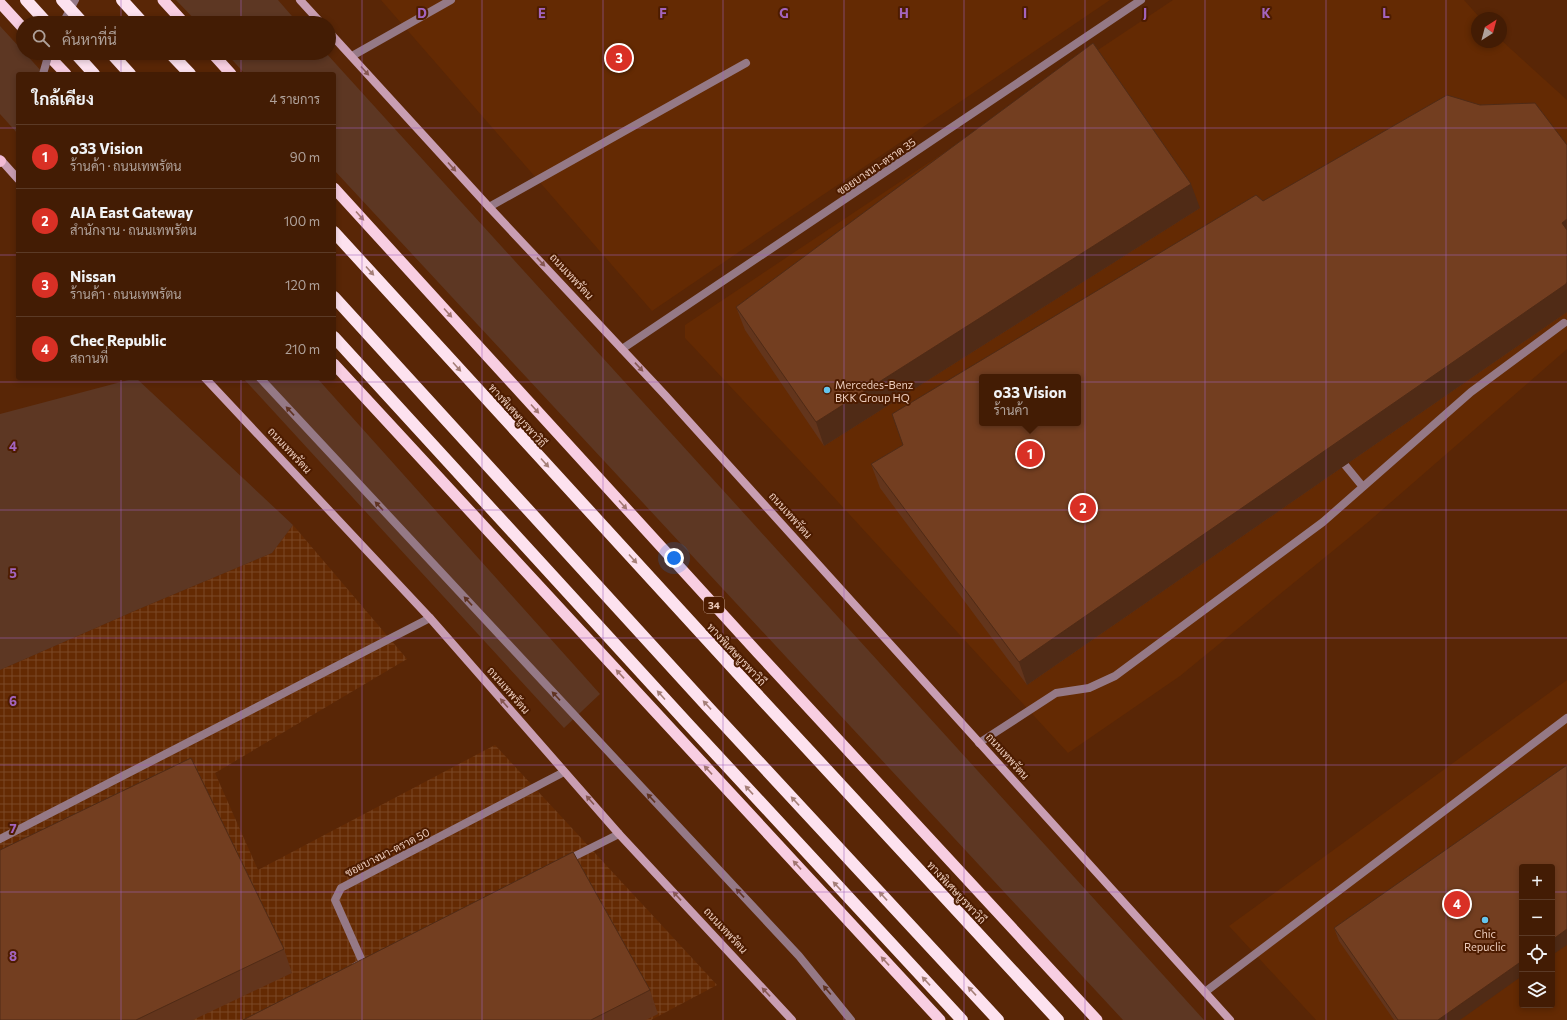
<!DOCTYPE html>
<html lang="th">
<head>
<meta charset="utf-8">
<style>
  :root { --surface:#431c04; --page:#4d2913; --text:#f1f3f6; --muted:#afa19a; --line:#5b3a26; --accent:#d93025 }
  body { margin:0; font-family:Commissioner,Sarabun,sans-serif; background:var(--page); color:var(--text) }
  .controls { position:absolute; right:12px; bottom:12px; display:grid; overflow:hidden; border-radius:4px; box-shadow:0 2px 6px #0003 }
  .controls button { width:36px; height:36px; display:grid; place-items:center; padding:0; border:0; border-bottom:1px solid var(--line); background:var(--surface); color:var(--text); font:20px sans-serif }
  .compass { position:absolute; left:1471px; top:12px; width:36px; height:36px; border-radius:50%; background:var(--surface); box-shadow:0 2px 6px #0003; rotate:36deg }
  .you { position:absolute; left:674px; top:558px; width:14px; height:14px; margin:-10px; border:3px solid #fff; border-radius:50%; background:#1a73e8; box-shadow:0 0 0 6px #1a73e833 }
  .badge { display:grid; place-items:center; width:26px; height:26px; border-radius:50%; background:var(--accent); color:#fff; font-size:13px; font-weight:700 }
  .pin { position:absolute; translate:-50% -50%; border:2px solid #fff; box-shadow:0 1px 4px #0006 }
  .popup { position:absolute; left:979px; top:374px; width:102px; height:52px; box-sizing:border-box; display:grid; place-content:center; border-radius:4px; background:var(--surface); filter:drop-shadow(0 1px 3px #0005); font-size:13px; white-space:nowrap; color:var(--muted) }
  .popup b { font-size:15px; color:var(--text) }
  .popup::after { content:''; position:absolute; left:50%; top:100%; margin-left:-8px; border:8px solid transparent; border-top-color:var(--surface) }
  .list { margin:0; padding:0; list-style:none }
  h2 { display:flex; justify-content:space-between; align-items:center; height:52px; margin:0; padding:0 16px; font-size:17px }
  h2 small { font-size:13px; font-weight:400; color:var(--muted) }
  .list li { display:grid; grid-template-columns:26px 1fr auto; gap:12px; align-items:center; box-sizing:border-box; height:64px; padding:0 16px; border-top:1px solid var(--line) }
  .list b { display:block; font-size:15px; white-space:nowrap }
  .list p { margin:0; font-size:13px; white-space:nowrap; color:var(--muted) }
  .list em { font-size:13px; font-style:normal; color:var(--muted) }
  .icon { flex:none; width:22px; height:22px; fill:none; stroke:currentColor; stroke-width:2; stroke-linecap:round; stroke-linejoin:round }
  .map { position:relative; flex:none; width:1567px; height:1020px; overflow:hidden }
  .search { position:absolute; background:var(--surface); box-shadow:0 2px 6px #0003; left:16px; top:16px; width:320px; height:44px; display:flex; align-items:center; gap:10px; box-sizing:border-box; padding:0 14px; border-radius:22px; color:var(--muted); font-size:15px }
  .panel { position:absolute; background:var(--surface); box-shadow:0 2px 6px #0003; left:16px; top:72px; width:320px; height:308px; border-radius:4px }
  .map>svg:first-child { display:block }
</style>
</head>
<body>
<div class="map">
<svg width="1567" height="1020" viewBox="0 0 1567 1020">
  <defs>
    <pattern id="industrial-grid" width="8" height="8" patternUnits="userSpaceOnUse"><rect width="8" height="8" fill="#642a03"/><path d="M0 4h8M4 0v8" fill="none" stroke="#7a4826"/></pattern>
  </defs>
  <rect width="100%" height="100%" fill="#592606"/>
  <path fill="#642a03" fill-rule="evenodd" d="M381,0H1110L652,311Z
    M1173,0H1464L1480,18H1477V42H1501V40L1567,100V349L1367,523L1180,676L1068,753L817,479L685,338V325ZM982,377H1078V423H982Z
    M1567,680V1020H1316L1229,926ZM1522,867H1552V1005H1522Z"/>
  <path fill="url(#industrial-grid)" d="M293,525L407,659L215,773L258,870L495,745L717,985L651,1020H0V670L139,609L272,553Z"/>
  <path fill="#5d3723" d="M176,0H278L298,23H198Z
    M0,26L44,74H18V134L0,114Z
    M226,53H326L1204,1020H1123L334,170V74H245Z
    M136,378L293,525L272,553L139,609L0,670V414Z
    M243,378H317L600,694L564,728Z"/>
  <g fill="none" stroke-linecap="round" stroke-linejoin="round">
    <path stroke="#957986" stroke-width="8" d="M63,23L75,0
      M352,56L451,0
      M489,207L746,63
      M622,349L1141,0
      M260,378L799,956L851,1020
      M1345,465L1363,487
      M979,743L1056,693L1089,688L1115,676L1323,522L1471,392L1564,323
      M0,839L430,618
      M1205,992L1567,718"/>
    <path stroke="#957986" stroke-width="8" d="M565,861L619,834
      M356,966L363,963L335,900L341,888L564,772"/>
    <path stroke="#c99eb3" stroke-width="8" d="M300,0L321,23
      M329,32L489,207L665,395L1230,1020
      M0,159L18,179
      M205,378L430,618L619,834L792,1020"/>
    <path stroke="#f2bbd5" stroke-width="10" d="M0,162L1,161"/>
    <path stroke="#f8cee2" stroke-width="11" d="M163,0L184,23
      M0,3L23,28
      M46,53L66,74
      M212,53L231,74
      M334,188L758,653L1097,1020
      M334,364L940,1020"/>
    <path stroke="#fde2ef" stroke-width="12" d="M26,0L47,23
      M122,0L143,23
      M75,53L94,74
      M111,53L130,74
      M170,53L190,74
      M334,232L741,677L1058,1020
      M334,297L707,706L998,1020
      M334,337L688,724L962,1020"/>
    <path stroke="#957986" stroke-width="8" d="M43,74L49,53"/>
    <path stroke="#fde2ef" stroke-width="12" d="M62,0L83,23"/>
  </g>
  <path fill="#63351c" d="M1567,145V312L1027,685L880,488L871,464L903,445L1263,201Z
    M1200,208L824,446L745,330L736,307Z
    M1334,928L1460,1020H1394L1339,941Z
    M284,949L292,973L193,1020H0Z
    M650,990L658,1014L646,1020H243Z"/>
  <path fill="#502b16" d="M1191,184L1200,208L824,446L816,422Z
    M1567,219V237L1562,223Z
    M1567,282V312L1027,685L1019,662Z
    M1567,929V945L1552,955V940Z
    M1522,961V976L1460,1020H1438Z"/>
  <path fill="#733e20" stroke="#502b16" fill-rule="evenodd" d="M1093,43L1191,184L816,422L736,307Z
    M1447,95L1480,105L1535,103L1567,145V219L1562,223L1567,230V282L1566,284L1019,662L871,464L903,445L892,414L1256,195L1263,201ZM982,377H1078V423H982Z
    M191,758L284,949L136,1020H0V850Z
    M1567,765V929L1552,940V867H1522V961L1438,1020H1398L1334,928Z
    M573,852L650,990L591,1020H243Z"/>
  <defs><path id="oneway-solid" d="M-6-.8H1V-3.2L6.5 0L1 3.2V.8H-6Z"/></defs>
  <g fill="#855651">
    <use href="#oneway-solid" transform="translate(365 71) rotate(48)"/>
    <use href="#oneway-solid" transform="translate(452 167) rotate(48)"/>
    <use href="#oneway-solid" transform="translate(541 262) rotate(47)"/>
    <use href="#oneway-solid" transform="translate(639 367) rotate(47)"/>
    <use href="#oneway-solid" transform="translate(504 703) rotate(-131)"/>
    <use href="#oneway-solid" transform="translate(590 800) rotate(-132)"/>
    <use href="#oneway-solid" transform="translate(677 896) rotate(-133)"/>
    <use href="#oneway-solid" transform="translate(766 992) rotate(-133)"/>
  </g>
  <g fill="#a27571">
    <use href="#oneway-solid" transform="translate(360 216) rotate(48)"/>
    <use href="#oneway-solid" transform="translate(448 313) rotate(48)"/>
    <use href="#oneway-solid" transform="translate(535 409) rotate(48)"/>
    <use href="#oneway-solid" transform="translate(623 505) rotate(48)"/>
    <use href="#oneway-solid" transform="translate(620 674) rotate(-133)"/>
    <use href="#oneway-solid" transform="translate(708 770) rotate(-133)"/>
    <use href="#oneway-solid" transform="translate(797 865) rotate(-133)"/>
    <use href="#oneway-solid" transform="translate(885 961) rotate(-133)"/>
  </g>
  <g fill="#a57f78">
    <use href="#oneway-solid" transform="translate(370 271) rotate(48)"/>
    <use href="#oneway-solid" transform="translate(457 367) rotate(48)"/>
    <use href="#oneway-solid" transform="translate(545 463) rotate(48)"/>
    <use href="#oneway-solid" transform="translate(633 559) rotate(48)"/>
    <use href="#oneway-solid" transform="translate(661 695) rotate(-132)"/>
    <use href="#oneway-solid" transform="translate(707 705) rotate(-133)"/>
    <use href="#oneway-solid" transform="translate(749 790) rotate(-133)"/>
    <use href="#oneway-solid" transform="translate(795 801) rotate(-133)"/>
    <use href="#oneway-solid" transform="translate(837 886) rotate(-133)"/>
    <use href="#oneway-solid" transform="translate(883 896) rotate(-133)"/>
    <use href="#oneway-solid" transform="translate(926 981) rotate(-133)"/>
    <use href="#oneway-solid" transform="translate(972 991) rotate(-133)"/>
  </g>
  <g fill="#5f3322">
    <use href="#oneway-solid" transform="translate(290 411) rotate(-133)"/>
    <use href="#oneway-solid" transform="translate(379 506) rotate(-133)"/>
    <use href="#oneway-solid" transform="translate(468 601) rotate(-133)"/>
    <use href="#oneway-solid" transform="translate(556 696) rotate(-133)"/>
    <use href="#oneway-solid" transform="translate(651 798) rotate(-133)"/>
    <use href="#oneway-solid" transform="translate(740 893) rotate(-133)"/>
    <use href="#oneway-solid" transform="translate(827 990) rotate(-130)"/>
  </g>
  <path fill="none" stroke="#a364be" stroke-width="1" stroke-opacity="0.55" d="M121,0V23M241,0V23M362,0V1020M482,0V1020M603,0V1020M723,0V1020M844,0V1020M964,0V1020M1085,0V1020M1205,0V1020M1326,0V1020M1446,0V1020M121,53V74M241,53V74M0,128H18M334,128H1567M0,255H18M334,255H1567M121,378V1020M241,378V1020M0,382H1567M0,510H1567M0,638H1567M0,765H1567M0,892H1522M1552,892H1567"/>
  <g fill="#64c5ee" stroke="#4d1c00" stroke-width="1.5">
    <circle cx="827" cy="390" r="4"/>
    <circle cx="1485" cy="920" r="4"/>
  </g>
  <g text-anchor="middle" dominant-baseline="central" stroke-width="4" stroke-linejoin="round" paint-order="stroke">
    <rect fill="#4d1c00" stroke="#bc9784" stroke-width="1" x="704" y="597" width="20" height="16" rx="3"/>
    <g font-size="10" font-weight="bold" fill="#ecccbc">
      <text x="714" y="605">34</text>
    </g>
    <g font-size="11" fill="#ecccbc" stroke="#4d1c00">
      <text transform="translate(876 166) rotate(-34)">ซอยบางนา-ตราด 35</text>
      <text transform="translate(572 276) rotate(47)">ถนนเทพรัตน</text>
      <text transform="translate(518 415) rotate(48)">ทางพิเศษบูรพาวิถี</text>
      <text transform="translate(290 450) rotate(47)">ถนนเทพรัตน</text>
      <text transform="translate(791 515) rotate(48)">ถนนเทพรัตน</text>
      <text transform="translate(737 654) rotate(47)">ทางพิเศษบูรพาวิถี</text>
      <text transform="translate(509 690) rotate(49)">ถนนเทพรัตน</text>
      <text transform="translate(1008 756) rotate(48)">ถนนเทพรัตน</text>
      <text transform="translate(387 852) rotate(-27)">ซอยบางนา-ตราด 50</text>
      <text transform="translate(957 892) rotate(47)">ทางพิเศษบูรพาวิถี</text>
      <text transform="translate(726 930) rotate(47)">ถนนเทพรัตน</text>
    </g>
    <g font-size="11" fill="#ecccbc" stroke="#4d1c00" text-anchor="start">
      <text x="835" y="384">Mercedes-Benz<tspan x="835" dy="13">BKK Group HQ</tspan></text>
      <text x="1485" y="933" text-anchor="middle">Chic<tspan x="1485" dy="13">Repuclic</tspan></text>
    </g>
  </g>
  <g font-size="13" text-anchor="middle" font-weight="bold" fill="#a364be" stroke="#4d1c00" stroke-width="4" stroke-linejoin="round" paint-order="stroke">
    <text x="422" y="18">D</text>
    <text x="542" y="18">E</text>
    <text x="663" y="18">F</text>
    <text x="784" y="18">G</text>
    <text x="904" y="18">H</text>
    <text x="1025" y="18">I</text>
    <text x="1145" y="18">J</text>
    <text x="1266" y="18">K</text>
    <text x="1386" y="18">L</text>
    <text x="13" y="451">4</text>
    <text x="13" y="578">5</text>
    <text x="13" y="706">6</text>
    <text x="13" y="833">7</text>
    <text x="13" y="961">8</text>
  </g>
</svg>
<div class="controls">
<button>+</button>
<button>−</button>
<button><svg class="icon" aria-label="locate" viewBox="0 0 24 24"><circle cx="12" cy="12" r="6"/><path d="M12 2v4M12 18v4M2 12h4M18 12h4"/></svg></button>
<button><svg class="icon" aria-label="layers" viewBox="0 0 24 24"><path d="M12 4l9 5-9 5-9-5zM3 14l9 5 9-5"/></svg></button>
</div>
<svg class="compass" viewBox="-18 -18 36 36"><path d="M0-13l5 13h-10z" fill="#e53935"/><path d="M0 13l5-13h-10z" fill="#afa19a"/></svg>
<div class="you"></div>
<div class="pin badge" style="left:1030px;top:454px">1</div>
<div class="popup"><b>o33 Vision</b>ร้านค้า</div>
<div class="pin badge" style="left:1083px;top:508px">2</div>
<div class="pin badge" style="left:619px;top:58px">3</div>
<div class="pin badge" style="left:1457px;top:904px">4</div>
<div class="search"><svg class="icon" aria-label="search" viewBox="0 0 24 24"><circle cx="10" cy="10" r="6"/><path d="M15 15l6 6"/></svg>ค้นหาที่นี่</div>
<section class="panel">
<h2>ใกล้เคียง<small>4 รายการ</small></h2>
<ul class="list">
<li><span class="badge">1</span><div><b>o33 Vision</b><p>ร้านค้า · ถนนเทพรัตน</p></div><em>90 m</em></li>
<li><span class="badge">2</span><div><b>AIA East Gateway</b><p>สำนักงาน · ถนนเทพรัตน</p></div><em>100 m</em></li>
<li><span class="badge">3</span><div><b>Nissan</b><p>ร้านค้า · ถนนเทพรัตน</p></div><em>120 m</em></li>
<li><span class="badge">4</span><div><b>Chec Republic</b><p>สถานที่</p></div><em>210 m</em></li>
</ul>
</section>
</div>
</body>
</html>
